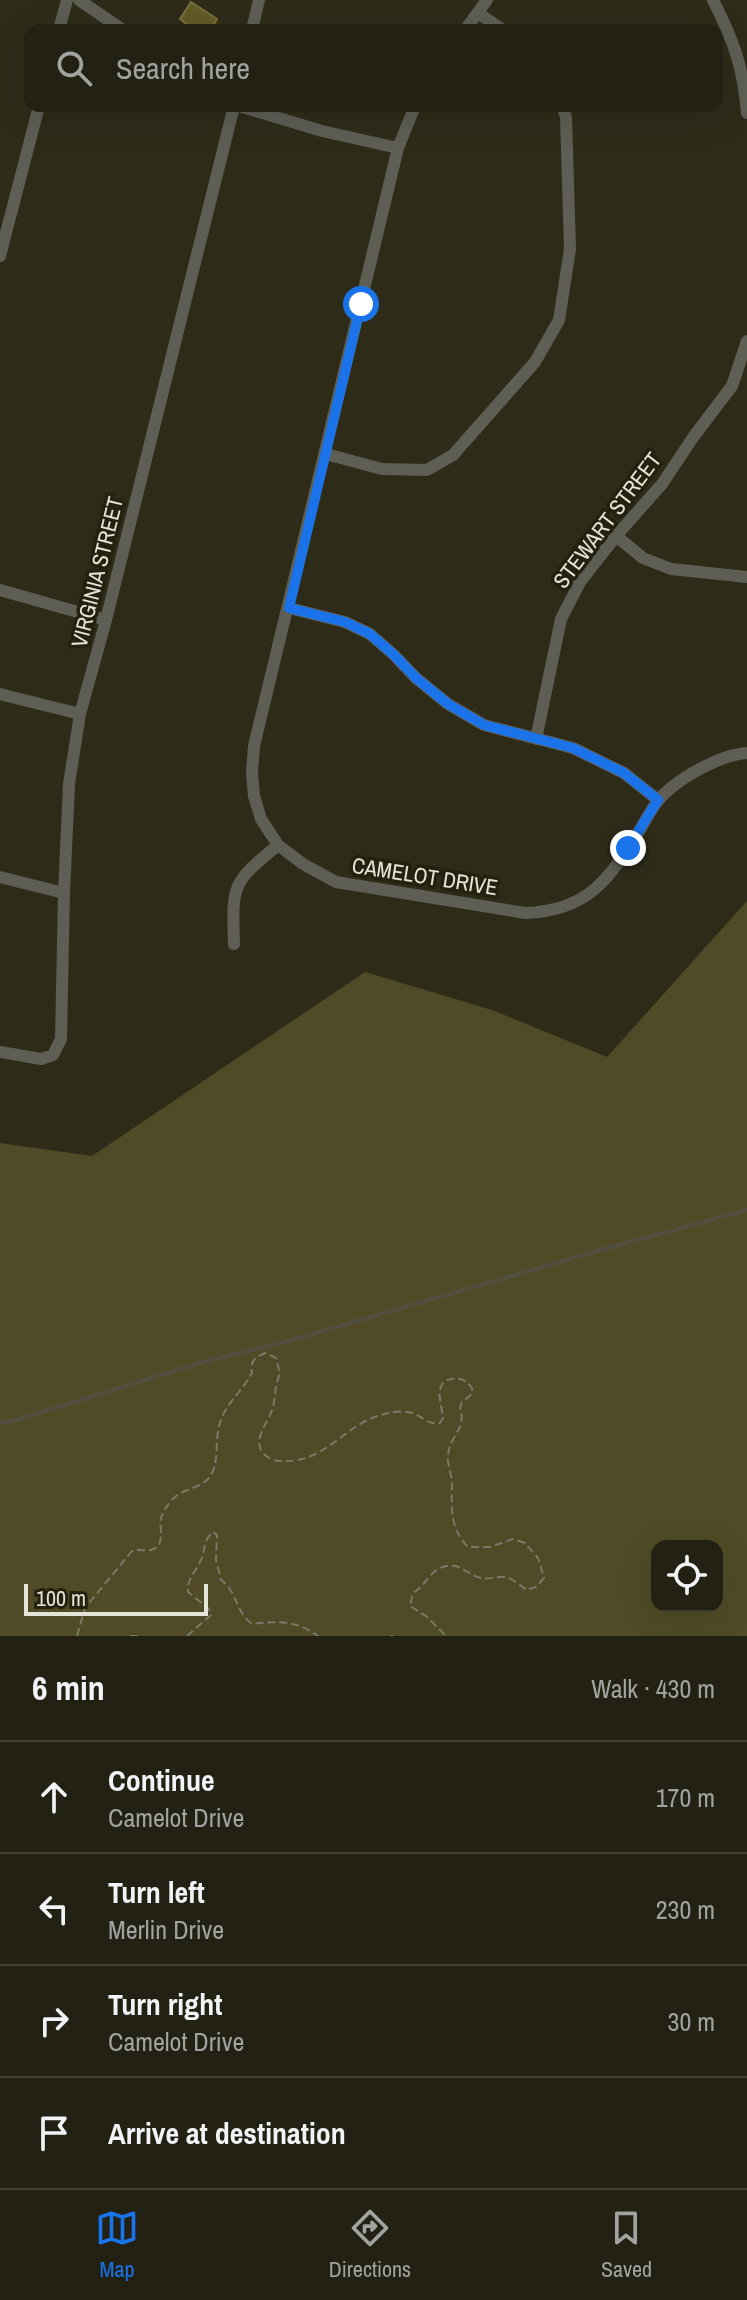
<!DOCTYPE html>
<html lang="en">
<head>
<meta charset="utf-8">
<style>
  :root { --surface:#222113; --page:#2a291c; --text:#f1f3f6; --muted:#a2a3a0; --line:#3f3e33; --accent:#1a73e8 }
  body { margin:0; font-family:"Archivo Narrow",sans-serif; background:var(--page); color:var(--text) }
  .controls { position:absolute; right:24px; bottom:24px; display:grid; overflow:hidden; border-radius:16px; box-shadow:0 8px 32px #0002 }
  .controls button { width:72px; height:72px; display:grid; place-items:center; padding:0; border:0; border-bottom:2px solid var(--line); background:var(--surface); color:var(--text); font:40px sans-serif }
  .scale { position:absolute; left:24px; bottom:20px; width:184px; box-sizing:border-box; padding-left:8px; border:4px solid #e5e4d8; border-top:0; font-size:22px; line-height:28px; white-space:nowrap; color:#e5e4d8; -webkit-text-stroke:6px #24220f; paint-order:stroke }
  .stop { position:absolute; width:24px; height:24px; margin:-18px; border:6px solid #1a73e8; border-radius:50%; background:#fff }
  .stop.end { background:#1a73e8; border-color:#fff; box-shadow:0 2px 8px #0008 }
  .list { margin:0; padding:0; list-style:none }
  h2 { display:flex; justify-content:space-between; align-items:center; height:104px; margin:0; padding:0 32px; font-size:34px }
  h2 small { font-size:26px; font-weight:400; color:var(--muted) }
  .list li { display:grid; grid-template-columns:52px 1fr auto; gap:24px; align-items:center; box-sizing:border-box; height:112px; padding:0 32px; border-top:2px solid var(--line) }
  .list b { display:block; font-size:30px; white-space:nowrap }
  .list p { margin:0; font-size:26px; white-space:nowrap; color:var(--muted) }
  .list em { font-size:26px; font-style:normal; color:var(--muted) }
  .icon { flex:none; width:44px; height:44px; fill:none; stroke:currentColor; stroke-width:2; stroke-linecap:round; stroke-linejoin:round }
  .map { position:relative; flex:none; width:747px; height:1636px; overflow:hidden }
  .search { position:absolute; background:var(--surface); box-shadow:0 8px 32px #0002; left:24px; right:24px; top:24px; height:88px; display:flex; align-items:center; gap:20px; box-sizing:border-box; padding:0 28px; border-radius:16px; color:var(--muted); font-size:30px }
  .sheet { height:552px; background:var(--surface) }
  nav { display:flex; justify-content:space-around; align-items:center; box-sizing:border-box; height:112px; border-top:2px solid var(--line); background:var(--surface); font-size:22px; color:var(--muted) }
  nav a { display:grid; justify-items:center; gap:4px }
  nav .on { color:var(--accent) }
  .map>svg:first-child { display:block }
</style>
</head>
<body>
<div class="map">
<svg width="747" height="1636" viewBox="0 0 747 1636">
  <rect width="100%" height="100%" fill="#2e2c19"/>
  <path fill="#504b26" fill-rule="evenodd" d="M747,901V1636H0V1143L92,1156L365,972L492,1010L607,1057ZM657,1546H717V1606H657Z"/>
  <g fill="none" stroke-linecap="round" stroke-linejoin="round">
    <path stroke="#524f41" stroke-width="4" d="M0,1423L16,1420L213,1359L278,1344L601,1250L747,1210"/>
    <path stroke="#7a7969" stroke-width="2" stroke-dasharray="8 4" stroke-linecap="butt" d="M77,1636L85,1608L132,1551C138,1549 145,1551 151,1550C166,1547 159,1527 161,1518C163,1511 166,1507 171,1501C182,1487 202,1490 211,1475C219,1462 215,1441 219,1426C225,1403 241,1393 252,1373C250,1361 254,1358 265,1353L276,1358L280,1374C273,1387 277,1402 270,1415C263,1430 250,1446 269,1458C275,1462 281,1461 287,1461C326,1461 346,1424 381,1415C389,1412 403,1410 412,1413C423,1416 426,1425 440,1423L443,1418L439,1392L443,1382C454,1376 464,1377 472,1388V1394L462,1402L460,1408C467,1431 449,1435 448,1456C447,1466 453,1477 452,1487C451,1510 451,1530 468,1547H490L513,1539L525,1543L538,1558L544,1578L536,1587L527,1590C521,1586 513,1579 506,1577C498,1576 488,1580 481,1578C464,1574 460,1560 440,1568C429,1573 425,1586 413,1593L410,1606L426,1616L446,1636
      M130,1636H139
      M187,1636L211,1615L209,1609L188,1592C187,1579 194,1574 200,1562C206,1551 202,1541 213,1532L217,1535L216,1560L221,1580C237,1591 236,1613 252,1624C277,1621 297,1620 318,1636
      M390,1636H393"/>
    <path stroke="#5f5e55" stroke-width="12" d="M79,0L123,30
      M713,0C734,41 743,67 747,113
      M478,13L503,30
      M59,30L67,0
      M252,30L259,0
      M465,30L487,0
      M239,106L322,131L398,148
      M415,106L398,148L254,746L252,773L254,796L261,819L278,845L303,864L336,882L525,913C589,911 610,878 641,828C646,819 651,810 657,802C674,780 719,755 747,753
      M0,256L39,106
      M326,454L382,469L427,470L453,455L535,362L559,320L570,249L566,117L562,106
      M616,536L643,558L671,569L747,577
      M0,590L106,620
      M289,608L345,622L370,634L394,655L416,678L448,704L484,725L573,748L624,773L658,800
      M0,694L80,714
      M536,739L561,619L580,582L616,536L662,484L694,436L732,386L747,341
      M0,877L64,893
      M234,944C232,884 232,883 278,845
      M0,1052L41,1059L53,1055L61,1039L64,893L69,784L80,714L106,620L234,106"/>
  </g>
  <path fill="#514a0f" d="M180,19H217L222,26L219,30H191L185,25Z"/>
  <path fill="#3c370a" d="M217,19L222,26L219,30H210Z"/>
  <path fill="#615a25" stroke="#767041" stroke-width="2" d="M191,2L217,19L210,30H195L180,19Z"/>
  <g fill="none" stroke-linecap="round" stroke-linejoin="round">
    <path stroke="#1a73e8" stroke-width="10" d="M361,304L289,608L345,622L370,634L394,655L416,678L448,704L484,725L573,748L624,773L658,800L628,848"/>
  </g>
  <g text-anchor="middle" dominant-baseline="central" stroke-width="7" stroke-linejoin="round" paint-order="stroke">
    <g font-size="22" fill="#e5e4d8" stroke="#24220f">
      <text transform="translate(607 520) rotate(-53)">STEWART STREET</text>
      <text transform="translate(97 572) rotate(-76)">VIRGINIA STREET</text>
      <text transform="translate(425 876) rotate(9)">CAMELOT DRIVE</text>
    </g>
  </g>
</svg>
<div class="controls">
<button><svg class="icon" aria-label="locate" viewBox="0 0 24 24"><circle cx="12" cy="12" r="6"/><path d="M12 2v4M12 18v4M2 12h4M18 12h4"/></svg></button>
</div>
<div class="scale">100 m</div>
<div class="stop" style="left:361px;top:304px"></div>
<div class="stop end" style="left:628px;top:848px"></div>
<div class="search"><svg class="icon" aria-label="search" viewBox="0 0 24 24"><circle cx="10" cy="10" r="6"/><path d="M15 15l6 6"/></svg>Search here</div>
</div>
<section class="sheet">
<h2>6 min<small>Walk · 430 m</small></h2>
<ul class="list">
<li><svg class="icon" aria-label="ahead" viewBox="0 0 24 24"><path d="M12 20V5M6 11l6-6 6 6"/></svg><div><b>Continue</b><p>Camelot Drive</p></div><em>170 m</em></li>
<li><svg class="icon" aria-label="left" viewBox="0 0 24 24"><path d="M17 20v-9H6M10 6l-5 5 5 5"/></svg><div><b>Turn left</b><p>Merlin Drive</p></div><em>230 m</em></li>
<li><svg class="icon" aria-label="right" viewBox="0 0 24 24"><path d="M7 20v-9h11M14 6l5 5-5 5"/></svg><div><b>Turn right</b><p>Camelot Drive</p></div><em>30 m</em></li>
<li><svg class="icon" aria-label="arrive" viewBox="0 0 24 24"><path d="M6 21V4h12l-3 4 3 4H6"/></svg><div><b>Arrive at destination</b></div></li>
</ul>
</section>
<nav>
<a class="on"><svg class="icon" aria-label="map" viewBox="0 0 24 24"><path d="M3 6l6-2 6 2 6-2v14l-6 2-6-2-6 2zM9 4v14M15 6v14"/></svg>Map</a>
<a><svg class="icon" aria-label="directions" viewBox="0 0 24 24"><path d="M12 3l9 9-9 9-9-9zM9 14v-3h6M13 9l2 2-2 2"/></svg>Directions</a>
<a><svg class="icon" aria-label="saved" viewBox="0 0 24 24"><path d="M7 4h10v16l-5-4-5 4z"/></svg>Saved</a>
</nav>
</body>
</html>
